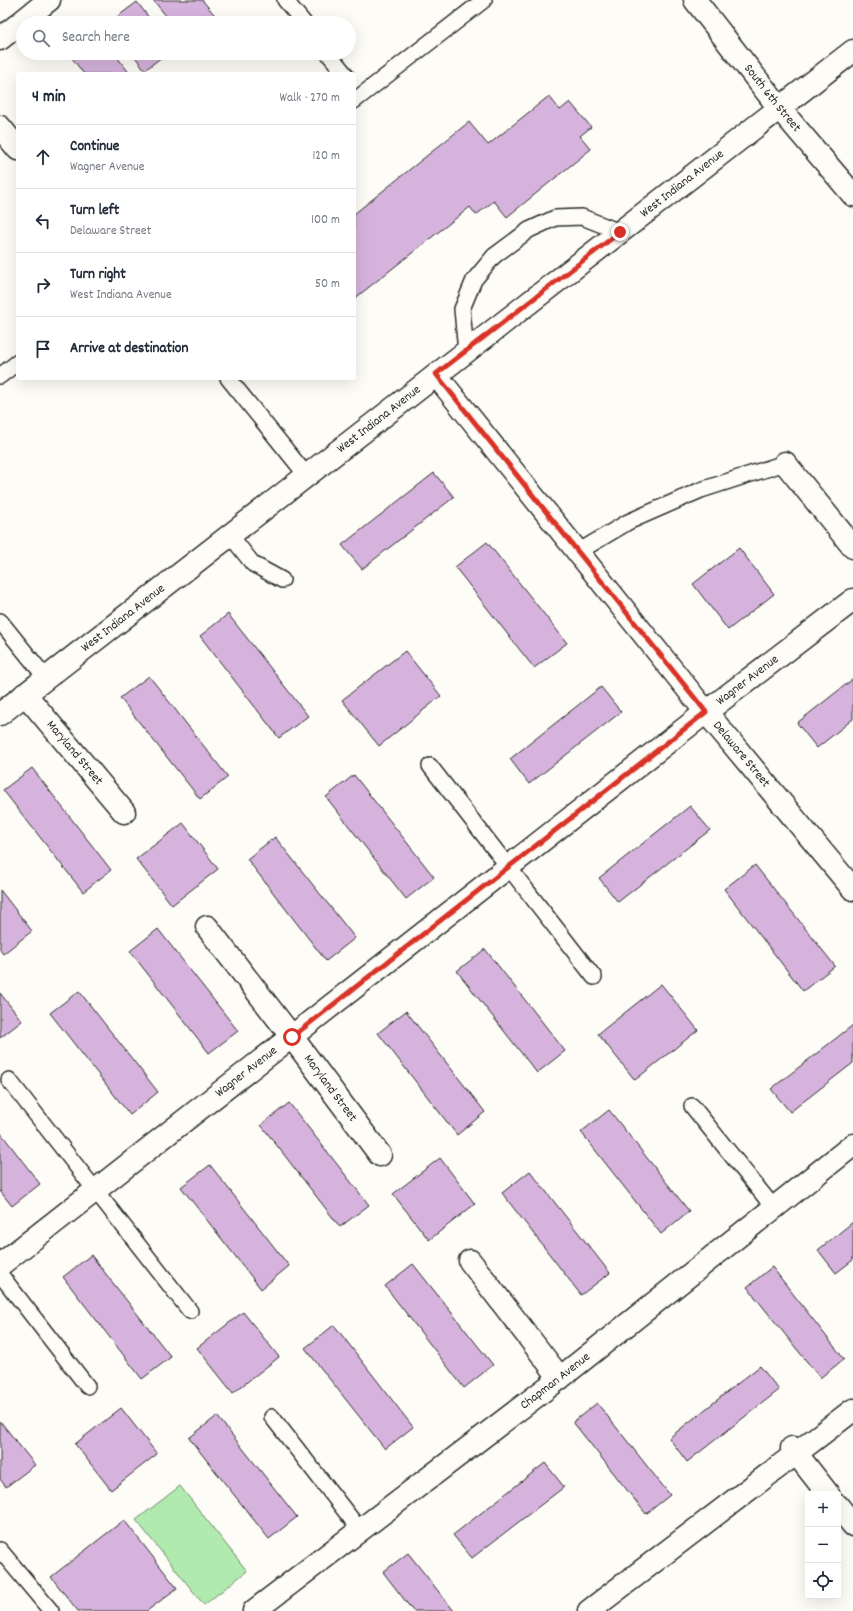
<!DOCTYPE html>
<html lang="en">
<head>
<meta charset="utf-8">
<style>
  :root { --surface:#fff; --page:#f6f6f7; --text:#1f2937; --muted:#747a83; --line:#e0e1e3 }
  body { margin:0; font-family:Dekko,sans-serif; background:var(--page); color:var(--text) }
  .controls { position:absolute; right:12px; bottom:12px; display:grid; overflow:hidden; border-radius:4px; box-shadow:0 4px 16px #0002 }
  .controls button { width:36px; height:36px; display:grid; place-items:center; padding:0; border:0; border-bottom:1px solid var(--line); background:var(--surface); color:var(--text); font:20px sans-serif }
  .stop { position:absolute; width:12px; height:12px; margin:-9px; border:3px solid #d93025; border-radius:50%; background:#fff }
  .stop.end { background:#d93025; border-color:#fff; box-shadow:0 1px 4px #0008 }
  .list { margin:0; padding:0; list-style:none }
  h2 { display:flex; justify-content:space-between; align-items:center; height:52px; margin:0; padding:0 16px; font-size:17px }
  h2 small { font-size:13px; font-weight:400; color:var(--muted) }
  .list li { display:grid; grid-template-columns:26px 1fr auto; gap:12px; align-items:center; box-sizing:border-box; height:64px; padding:0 16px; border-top:1px solid var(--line) }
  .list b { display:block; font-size:15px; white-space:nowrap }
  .list p { margin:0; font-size:13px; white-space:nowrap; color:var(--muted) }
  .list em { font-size:13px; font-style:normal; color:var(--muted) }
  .icon { flex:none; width:22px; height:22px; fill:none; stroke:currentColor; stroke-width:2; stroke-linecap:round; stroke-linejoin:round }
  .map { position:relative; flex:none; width:853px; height:1611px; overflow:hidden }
  .search { position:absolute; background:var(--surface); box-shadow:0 4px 16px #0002; left:16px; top:16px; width:340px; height:44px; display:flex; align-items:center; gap:10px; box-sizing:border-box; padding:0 14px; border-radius:22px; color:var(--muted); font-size:15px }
  .panel { position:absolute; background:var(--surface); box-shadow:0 4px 16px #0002; left:16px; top:72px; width:340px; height:308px; border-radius:4px }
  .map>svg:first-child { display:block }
</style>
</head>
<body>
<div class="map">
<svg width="853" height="1611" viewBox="0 0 853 1611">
  <rect width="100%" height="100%" fill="#fdfcf7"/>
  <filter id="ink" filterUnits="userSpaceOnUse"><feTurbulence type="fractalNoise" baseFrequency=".025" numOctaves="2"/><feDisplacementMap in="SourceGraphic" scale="8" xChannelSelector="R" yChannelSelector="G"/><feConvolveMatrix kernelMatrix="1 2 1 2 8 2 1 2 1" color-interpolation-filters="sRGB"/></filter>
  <g filter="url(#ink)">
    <path fill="#b1eaae" stroke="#6e8a6c" d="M180,1486L247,1571L204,1605L136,1520Z"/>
    <path fill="#d6b3dd" stroke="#2b2b2b" d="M153,0H202L219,20L215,23H172Z
      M137,2L153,23H109Z
      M71,53H114L130,74H84L69,54Z
      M132,53H167L145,70Z
      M549,96L560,110L570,102L591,127L580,136L591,149L507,217L494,201L476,215L470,207L354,299V214L469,122L488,145Z
      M434,473L454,497L362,569L342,545Z
      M487,542L567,643L534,668L455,567Z
      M739,548L774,594L728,630L693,584Z
      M228,614L308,716L279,738L200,636Z
      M405,651L441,696L379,746L342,700Z
      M149,676L228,777L200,799L120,698Z
      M853,679V719L817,748L797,723Z
      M601,687L621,712L529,784L510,759Z
      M32,768L111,870L83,892L3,790Z
      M354,775L434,877L406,899L326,797Z
      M690,806L710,830L618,902L599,878Z
      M183,823L218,869L172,905L136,859Z
      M275,837L355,938L326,961L247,859Z
      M755,865L835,966L803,991L724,889Z
      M0,890L32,931L3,954L0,950Z
      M158,929L238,1031L209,1053L130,951Z
      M485,949L565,1051L537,1073L457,971Z
      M661,984L698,1030L635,1080L598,1034Z
      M79,991L158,1092L130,1115L50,1013Z
      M0,993L22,1021L0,1038Z
      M406,1011L485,1112L457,1135L378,1033Z
      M853,1025V1063L790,1112L771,1089Z
      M289,1103L369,1205L340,1227L261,1125Z
      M609,1110L689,1211L661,1234L581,1132Z
      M0,1132L40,1184L12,1206L0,1191Z
      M440,1158L475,1204L429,1240L393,1194Z
      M210,1165L289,1266L261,1289L181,1187Z
      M530,1171L610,1273L581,1295L502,1193Z
      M853,1222V1260L836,1273L818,1250Z
      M91,1255L171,1357L142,1379L63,1277Z
      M413,1264L493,1365L464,1388L385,1286Z
      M772,1267L844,1359L820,1378L747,1287Z
      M243,1312L279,1357L233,1393L197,1348Z
      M334,1325L413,1427L385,1449L305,1348Z
      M760,1366L779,1390L687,1462L669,1438Z
      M597,1403L670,1495L646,1514L573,1422Z
      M121,1408L157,1454L111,1490L75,1444Z
      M217,1416L297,1517L269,1539L189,1438Z
      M0,1421L35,1465L6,1487L0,1479Z
      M545,1463L564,1487L472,1558L453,1535Z
      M124,1520L177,1588L147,1611H78L51,1577Z
      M408,1553L454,1611H413L383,1572Z"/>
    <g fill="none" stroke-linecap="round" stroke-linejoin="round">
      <defs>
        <path id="service" d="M285,0L304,23
          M328,53L345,74
          M354,101L484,0
          M466,352L462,309L474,280L494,256L529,230L555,218L582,217L620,232
          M0,376L18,362
          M228,378L307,476
          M230,535L253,564L282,580
          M578,552L628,522L701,490L785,463
          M0,621L46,678
          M430,766L594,977
          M9,1080L190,1311
          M692,1106L774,1208
          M0,1274L87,1386
          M272,1417L360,1530
          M0,1550L51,1611"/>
        <g id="minor">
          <path d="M0,39L49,0"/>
          <path d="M0,127L18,149"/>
          <path id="s1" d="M436,375L706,712L853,889"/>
          <path d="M785,463L853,547"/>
          <path id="s2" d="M25,694L124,812"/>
          <path id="s3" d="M207,927L292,1037L380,1155"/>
          <path d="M470,1261L560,1378"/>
          <path id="s4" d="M0,1265L706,712L853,600"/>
          <path d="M792,1448L828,1494"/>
          <path d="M838,1506L853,1525"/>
          <path id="s5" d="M254,1611L560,1378L853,1145"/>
          <path d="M589,1611L853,1410"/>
        </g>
        <g id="tertiary">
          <path id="s6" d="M695,0L780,109L853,195"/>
          <path id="s7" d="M0,714L853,51"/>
        </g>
      </defs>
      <use href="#service" stroke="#2b2b2b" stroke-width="18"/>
      <use href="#minor" stroke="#2b2b2b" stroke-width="25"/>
      <use href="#tertiary" stroke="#2b2b2b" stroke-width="25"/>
      <use href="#service" stroke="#fdfcf7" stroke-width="15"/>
      <use href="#minor" stroke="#fdfcf7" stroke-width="22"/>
      <use href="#tertiary" stroke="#fdfcf7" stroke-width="22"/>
    </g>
  </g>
  <g fill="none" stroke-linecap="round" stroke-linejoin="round" filter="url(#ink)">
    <path stroke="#d93025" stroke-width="5" d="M292,1037L706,712L436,374L620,232"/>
  </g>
  <g text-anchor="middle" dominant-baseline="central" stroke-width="3" stroke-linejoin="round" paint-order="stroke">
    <g font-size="13" fill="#2b2b2b" stroke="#fdfcf7">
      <text stroke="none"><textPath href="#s6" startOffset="125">South 6th Street</textPath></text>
      <text stroke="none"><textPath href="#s7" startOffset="864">West Indiana Avenue</textPath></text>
      <text stroke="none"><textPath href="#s7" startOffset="480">West Indiana Avenue</textPath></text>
      <text stroke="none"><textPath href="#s7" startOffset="156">West Indiana Avenue</textPath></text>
      <text stroke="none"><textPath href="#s4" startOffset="949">Wagner Avenue</textPath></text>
      <text stroke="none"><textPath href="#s2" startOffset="77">Maryland Street</textPath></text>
      <text stroke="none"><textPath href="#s1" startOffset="487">Delaware Street</textPath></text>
      <text stroke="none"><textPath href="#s4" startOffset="313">Wagner Avenue</textPath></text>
      <text stroke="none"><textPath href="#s3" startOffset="203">Maryland Street</textPath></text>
      <text stroke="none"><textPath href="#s5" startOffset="379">Chapman Avenue</textPath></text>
    </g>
  </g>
</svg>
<div class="controls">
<button>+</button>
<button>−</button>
<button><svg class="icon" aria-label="locate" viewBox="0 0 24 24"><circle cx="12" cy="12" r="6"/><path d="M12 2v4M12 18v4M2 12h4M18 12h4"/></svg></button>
</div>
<div class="stop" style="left:292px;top:1037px"></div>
<div class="stop end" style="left:620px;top:232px"></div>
<div class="search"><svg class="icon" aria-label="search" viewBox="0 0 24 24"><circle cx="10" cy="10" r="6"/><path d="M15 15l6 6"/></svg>Search here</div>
<section class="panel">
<h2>4 min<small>Walk · 270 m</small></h2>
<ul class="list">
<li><svg class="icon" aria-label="ahead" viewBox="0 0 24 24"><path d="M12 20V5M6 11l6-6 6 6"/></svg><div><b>Continue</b><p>Wagner Avenue</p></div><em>120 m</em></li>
<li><svg class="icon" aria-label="left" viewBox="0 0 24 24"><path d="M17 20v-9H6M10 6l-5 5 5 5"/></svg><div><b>Turn left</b><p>Delaware Street</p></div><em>100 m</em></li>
<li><svg class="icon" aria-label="right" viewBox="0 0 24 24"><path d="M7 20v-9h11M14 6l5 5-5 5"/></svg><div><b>Turn right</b><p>West Indiana Avenue</p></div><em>50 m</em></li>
<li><svg class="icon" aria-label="arrive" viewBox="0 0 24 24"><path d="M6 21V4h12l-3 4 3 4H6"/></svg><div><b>Arrive at destination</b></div></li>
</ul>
</section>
</div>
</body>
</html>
